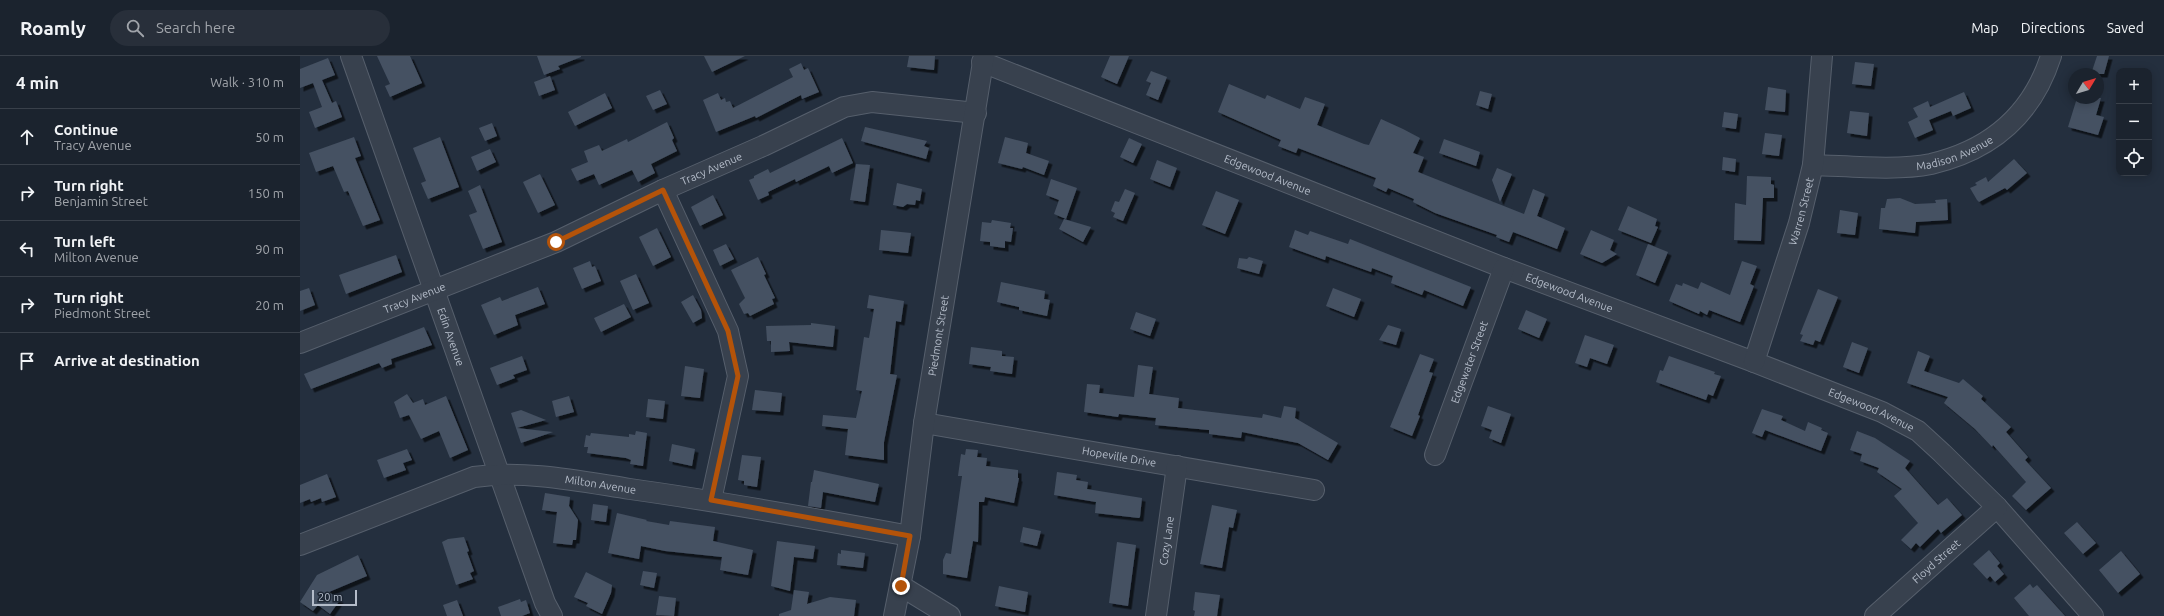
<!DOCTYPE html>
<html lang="en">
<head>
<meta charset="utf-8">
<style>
  :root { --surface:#1b232e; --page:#282f3a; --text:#f1f3f6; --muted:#a0a4aa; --line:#39404a }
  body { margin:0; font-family:Ubuntu,sans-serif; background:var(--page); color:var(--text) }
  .controls { position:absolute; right:12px; top:12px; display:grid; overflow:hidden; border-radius:8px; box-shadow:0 2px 10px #0003 }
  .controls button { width:36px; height:36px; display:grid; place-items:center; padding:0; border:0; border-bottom:1px solid var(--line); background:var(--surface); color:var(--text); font:20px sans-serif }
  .compass { position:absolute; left:1768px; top:12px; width:36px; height:36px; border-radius:50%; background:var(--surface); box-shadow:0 2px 10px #0003; rotate:52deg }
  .scale { position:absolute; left:12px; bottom:10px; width:45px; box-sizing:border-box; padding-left:4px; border:2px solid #b4bcc9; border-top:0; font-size:11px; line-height:14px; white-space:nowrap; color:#b4bcc9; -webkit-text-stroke:3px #1d2633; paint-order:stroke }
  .stop { position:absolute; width:12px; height:12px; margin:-9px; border:3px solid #b45309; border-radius:50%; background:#fff }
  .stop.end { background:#b45309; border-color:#fff; box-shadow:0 1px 4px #0008 }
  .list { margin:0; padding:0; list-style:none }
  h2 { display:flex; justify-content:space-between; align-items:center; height:52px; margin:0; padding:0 16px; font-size:17px }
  h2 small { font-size:13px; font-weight:400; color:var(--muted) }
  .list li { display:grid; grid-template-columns:26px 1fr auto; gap:12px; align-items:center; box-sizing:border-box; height:56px; padding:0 16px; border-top:1px solid var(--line) }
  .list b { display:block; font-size:15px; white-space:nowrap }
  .list p { margin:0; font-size:13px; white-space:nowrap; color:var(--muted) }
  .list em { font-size:13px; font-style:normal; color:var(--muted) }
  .icon { flex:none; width:22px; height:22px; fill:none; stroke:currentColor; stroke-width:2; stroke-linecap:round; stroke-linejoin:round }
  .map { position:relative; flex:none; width:1864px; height:560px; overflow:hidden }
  header { display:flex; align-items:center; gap:24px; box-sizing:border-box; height:56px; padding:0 20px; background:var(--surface); border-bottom:1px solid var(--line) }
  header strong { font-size:19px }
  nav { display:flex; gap:22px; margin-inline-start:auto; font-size:14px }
  .search { width:280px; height:36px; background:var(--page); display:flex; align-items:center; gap:10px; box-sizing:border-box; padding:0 14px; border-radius:22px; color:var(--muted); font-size:15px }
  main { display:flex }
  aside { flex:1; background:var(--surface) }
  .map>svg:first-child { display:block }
</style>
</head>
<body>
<header>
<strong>Roamly</strong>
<div class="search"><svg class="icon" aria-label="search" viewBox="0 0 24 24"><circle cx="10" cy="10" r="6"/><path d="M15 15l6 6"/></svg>Search here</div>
<nav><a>Map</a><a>Directions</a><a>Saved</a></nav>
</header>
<main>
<aside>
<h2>4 min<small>Walk · 310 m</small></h2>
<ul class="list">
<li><svg class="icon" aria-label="ahead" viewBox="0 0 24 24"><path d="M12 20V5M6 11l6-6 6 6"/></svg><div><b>Continue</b><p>Tracy Avenue</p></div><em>50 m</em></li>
<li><svg class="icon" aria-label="right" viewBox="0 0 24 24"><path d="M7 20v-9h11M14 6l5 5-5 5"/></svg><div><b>Turn right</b><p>Benjamin Street</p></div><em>150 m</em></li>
<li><svg class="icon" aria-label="left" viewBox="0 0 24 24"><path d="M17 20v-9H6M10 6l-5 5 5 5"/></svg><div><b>Turn left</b><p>Milton Avenue</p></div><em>90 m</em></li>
<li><svg class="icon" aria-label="right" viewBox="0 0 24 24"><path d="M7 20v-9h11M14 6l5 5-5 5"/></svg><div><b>Turn right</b><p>Piedmont Street</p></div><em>20 m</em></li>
<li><svg class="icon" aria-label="arrive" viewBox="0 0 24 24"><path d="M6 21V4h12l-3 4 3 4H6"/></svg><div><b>Arrive at destination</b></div></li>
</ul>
</aside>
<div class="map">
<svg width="1864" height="560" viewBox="0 0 1864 560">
  <defs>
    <filter id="shadow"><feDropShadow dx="3.5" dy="3.5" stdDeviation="0" flood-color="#0009"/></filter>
  </defs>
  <rect width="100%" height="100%" fill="#242f3e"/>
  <path fill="#455162" filter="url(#shadow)" d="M77,0H110L122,27L90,41L85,30L90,28Z
    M237,0H281V1L258,10L260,13L244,19Z
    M404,0H445L412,16Z
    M609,0H635L634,14L607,11Z
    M810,0H829L817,28L801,21Z
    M1797,0H1809L1804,18H1791Z
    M28,2L35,19L22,24L32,47L36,45L42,61L15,72L9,56L22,51L13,27L0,32V13Z
    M1555,6L1574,8L1571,30L1552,28Z
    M501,7L504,14L508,12L519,36L502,43L501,39L456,62L455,60L416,76L403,44L418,37L421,44L425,42L426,46L430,45L433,52L493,21L489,13Z
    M851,15L867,21L858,44L846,39L851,27L846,25Z
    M250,20L255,34L239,40L234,26Z
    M929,28L965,43L967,39L1000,53L1005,41L1025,48L1017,69L1064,88L1069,89L1081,63L1103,73L1120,82L1113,97L1124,101L1118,116L1224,158L1233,133L1245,138L1237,160L1265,172L1257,193L1213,176L1209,186L1196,181L1197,179L1135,157L1113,146L1114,143L1088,132L1086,136L1073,130L1076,122L998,92L996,97L978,90L981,84L918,56Z
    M1468,31L1486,34L1485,56L1465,54Z
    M360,34L367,48L353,54L346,40Z
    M1180,35L1192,38L1188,53L1176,49Z
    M1664,36L1671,52L1653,60L1651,55L1629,64L1633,74L1615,82L1608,66L1618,61L1613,52L1628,45L1630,51Z
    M305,37L312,52L275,70L268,56Z
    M1777,42H1801L1796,59L1804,61L1798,79L1768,71Z
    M1550,55L1569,57L1567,80L1547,77Z
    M1424,56L1438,58L1436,73L1422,71Z
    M367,66L374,82L372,84L377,95L351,108L355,117L338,126L332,114L299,129L294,118L277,125L271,113L288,106L284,95L299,89L302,95L327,83L328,86Z
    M192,67L197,80L185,85L179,72Z
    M565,71L627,85L624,90L629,92L626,103L561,85Z
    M1465,77L1482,79L1479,100L1462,98Z
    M54,81L61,100L55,102L80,164L63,170L48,135L44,136L33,110L16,116L9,97Z
    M140,81L159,131L128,143L121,127L126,125L113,92Z
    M705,81L728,87L726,97L749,105L744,119L723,111L722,113L698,107Z
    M542,82L553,107L532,117L529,110L496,126L495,123L468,136L469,139L458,144L449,124L454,122V120L468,113L470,117Z
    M829,82L842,88L833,107L820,101Z
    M1144,83L1180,96L1176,110L1139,97Z
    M190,93L196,106L177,115L171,101Z
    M1423,101L1436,103L1435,116L1422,114Z
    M1714,103L1727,117L1707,134L1705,132L1679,146L1677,144L1670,132L1677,129L1675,127L1686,121L1688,126Z
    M857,104L877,112L870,131L850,123Z
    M556,108L570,109L565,146L550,144Z
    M1197,112L1212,118L1200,146L1192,124Z
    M240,118L255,149L238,157L223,126Z
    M1447,120L1471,121V128L1474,129V142H1463L1461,185L1434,184L1435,147L1446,149Z
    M751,123L777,132L766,163L754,158L759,144L746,139Z
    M597,127L622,133L620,145L616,144L615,149L607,148L603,151L593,149Z
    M180,129L202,186L183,193L169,159L177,156L168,135Z
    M825,133L835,137L823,165L813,161L815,157L811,155L815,145L819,146Z
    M916,135L939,144L925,178L902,169Z
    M413,139L423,159L400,170L391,151Z
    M1600,142L1615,148L1636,147L1635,144L1647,143L1648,164L1616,166L1615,177L1579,173L1581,152H1585L1587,143Z
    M1328,150L1357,163L1355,170L1358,171L1351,187L1318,174Z
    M1540,154L1558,157L1555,179L1537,177Z
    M764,163L791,171L783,186L759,173Z
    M692,164L711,167L710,172H713L711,186L705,185V192L690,190V186L680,185L682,166L691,167Z
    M357,172L371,201L353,210L339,181Z
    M581,174L611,177L608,197L579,194Z
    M995,174L1008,179L1010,175L1048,188L1050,183L1171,231L1163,250L1124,234L1122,239L1091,227L1093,220L1072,212L1071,216L1026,200L1025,204L989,191Z
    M1291,174L1314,184L1310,194L1317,198L1302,207L1280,198Z
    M426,188L434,203L420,210L413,194Z
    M1348,188L1368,196L1355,227L1336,219Z
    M96,199L102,216L46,238L39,219Z
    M458,201L466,218L464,219L475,242L472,243L474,248L450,260L448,257L444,258L439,248L445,242L431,214Z
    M949,201L963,205L959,218L937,212L939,202L947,203Z
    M290,205L292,211L295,210L301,225L282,233L273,212Z
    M1442,205L1457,210L1450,228L1454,230L1440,266L1409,254L1407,259L1400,255L1399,258L1369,245L1376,228L1382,230L1383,227L1398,233L1401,226L1430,239Z
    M336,218L349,247L333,254L320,225Z
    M701,226L745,235L744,243L750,244L747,260L719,254V251L697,246Z
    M238,231L245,248L215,259L218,269L194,279L181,249L200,241L202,245Z
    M9,232L15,249L0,255V235Z
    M1033,232L1061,243L1054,261L1026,250Z
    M1518,233L1538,241L1520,286L1515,284L1513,289L1500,285L1503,279L1500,278Z
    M393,239L401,254L402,262L393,267L381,246Z
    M569,239L604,245L601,266L596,265L590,318L597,319L584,386V404L545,399L548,373L522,370L523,359L556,362L562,335L556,334L564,281L569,282L574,253L567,252Z
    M324,248L331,261L301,276L294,262Z
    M1226,254L1247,263L1239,282L1218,273Z
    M836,256L856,263L850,280L830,273Z
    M511,267L535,270L533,291L489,286L490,295L471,296V285H467L466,270L511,269Z
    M1088,269L1101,273L1096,289L1079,284Z
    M124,271L132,289L91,303L92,308L82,312L79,307L11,333L4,318Z
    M1285,279L1314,289L1307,308L1290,302L1287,311L1275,307Z
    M1552,286L1568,292L1559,317L1543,311Z
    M671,291L702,295V300L714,301L712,318L690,315L691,311L669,308Z
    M1618,295L1630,300L1624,315L1659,327L1663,323L1683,340L1681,343L1711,371L1706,376L1728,401L1725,404L1751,432L1726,454L1712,440L1726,426L1693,389L1692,391L1675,373L1644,347L1648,341L1607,327Z
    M1120,298L1134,303L1129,316L1133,317L1118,359L1120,360L1112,380L1090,371Z
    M222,300L227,314L213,319L215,322L197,329L190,312Z
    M1369,300L1415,316L1414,318L1421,320L1413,340L1408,338L1406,344L1356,326L1360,314L1363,315Z
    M838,309L853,311L849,338L879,342L878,352L962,362L963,358L981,362L984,350L996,352L995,362L1038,387L1028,404L998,387L942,376L941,382L909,378V374L855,369L856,362L819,358L818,361L784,356L787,328L800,329L799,337L834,341Z
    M385,310L404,313L400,342L381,340Z
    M455,334L482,337L480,356L452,354Z
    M107,338L113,347L123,343L125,349L146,340L168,394L150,402L139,375L121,383L109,359L100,362L94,346Z
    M269,340L274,356L256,361L252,345Z
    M348,343L365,345L363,363L346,361Z
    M1188,350L1211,358L1201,387L1189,382L1192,374L1181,370Z
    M1462,353L1483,360L1481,364L1505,375L1508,366L1522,372L1521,374L1528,377L1521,395L1465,374L1462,381L1452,377Z
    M221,354L246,364L217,372L253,376L221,387L211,357Z
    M336,375L347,377L343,410L330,408L331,404L326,402L287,397L288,391H284L286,379L290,380L291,377L329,381V378L335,379Z
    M1557,375L1575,382L1610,405L1605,412L1638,449L1647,442L1662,459L1641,477L1638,473L1620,491L1616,487L1611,493L1601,484L1618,467L1594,440L1602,433L1577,416L1579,412L1560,405L1562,398L1550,394Z
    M372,388L395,393L392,410L369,405Z
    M107,393L112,404L103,407L106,414L84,422L77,404Z
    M666,393L678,394L677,401L687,402L686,410L718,414V422H719L714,447L685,441L684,446H679L678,486L673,485L667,522L643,518V504L646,497L651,498L662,420H658L661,398L665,399Z
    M442,399L461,401L457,431L444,429V425L438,424Z
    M514,414L579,428L575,446L523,436L521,452L508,450L511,426H512Z
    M757,416L777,419L776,424L788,426L787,433L842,442L840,461L839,462L795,457L796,446L754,439Z
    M27,418L36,441L22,446L21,442L11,446L10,443L0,447V429Z
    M245,437L270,441L269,450L278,464L276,484H273L272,489L253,487L257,456L242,454Z
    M293,448L308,450L306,466L291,464Z
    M912,449L937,454L933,472L929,471L922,512L900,508Z
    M317,457L347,464L346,465L369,469L370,465L415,471L413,485L453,494L448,519L420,514L422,501L365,495L341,490L339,503L308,497Z
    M1777,466L1796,487L1783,498L1764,477Z
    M723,471L741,475L737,490L720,486Z
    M164,481L169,495L167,496L174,515L170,517L173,523L156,529L142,486L148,483Z
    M477,485L515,490L513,503L494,501L490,535L471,530Z
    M817,486L836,489L828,550L809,547Z
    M541,494L565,497L563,512L537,509L538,497L541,498Z
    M1689,494L1700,507L1697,510L1704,518L1695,526L1690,520L1687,523L1673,508Z
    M1821,495L1840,518L1818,537L1799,514Z
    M58,499L67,520L29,536L40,544L30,558L18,549L13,555L0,546L17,519Z
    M343,515L357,517L354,532L340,529Z
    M286,516L312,529L311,537L302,558L286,550L288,547L274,541Z
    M1730,528L1733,532L1737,529L1765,560H1729L1714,542Z
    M699,530L728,536L725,556L695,550Z
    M494,534L509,536L507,548L530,541L556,544L554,560H479V558L491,554Z
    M895,536L920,539L917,560H894L895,555L893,554Z
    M359,540L376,542L374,560L356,559Z
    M220,543L221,546L226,544L230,557L222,560H201L198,551Z
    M157,544L163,560H147L143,549Z"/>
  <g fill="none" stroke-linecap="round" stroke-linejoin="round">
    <defs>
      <g id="minor">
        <path id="s1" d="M51,0C117,182 180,365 245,547L252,560"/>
        <path id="s2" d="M682,6L1204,212L1454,306L1582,356L1618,375L1642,397L1697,451L1793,560"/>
        <path id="s3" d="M1513,109C1548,110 1597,115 1631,108C1691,94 1732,59 1751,0"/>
        <path d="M363,134L428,275L438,320L411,444"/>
        <path id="s4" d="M0,287L256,186L363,134L463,90L544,51L572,46L676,57"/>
        <path id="s5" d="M1454,306L1499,167L1513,109L1522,0"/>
        <path id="s6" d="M624,367L1014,434"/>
        <path id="s7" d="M1135,399L1204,212"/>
        <path id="s8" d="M0,489L174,421C226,414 278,425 330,433C424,446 517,463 610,480"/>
        <path d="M601,530L650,560"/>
        <path id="s9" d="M594,560L610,480L624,367L684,0"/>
        <path id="s10" d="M856,560L877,410"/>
        <path id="s11" d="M1575,560L1697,451"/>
      </g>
    </defs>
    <use href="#minor" stroke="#565f6c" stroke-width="22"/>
    <use href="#minor" stroke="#38414e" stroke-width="20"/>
  </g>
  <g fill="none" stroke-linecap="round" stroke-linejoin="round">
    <path stroke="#b45309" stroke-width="5" d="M256,186L363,134L428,275L438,320L411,444L610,480L601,530"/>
  </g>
  <g text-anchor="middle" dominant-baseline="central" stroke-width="3" stroke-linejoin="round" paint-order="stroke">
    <g font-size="11" fill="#b4bcc9" stroke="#1d2633">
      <text stroke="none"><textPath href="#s3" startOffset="144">Madison Avenue</textPath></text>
      <text stroke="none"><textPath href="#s4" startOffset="447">Tracy Avenue</textPath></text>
      <text stroke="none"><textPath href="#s2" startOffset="307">Edgewood Avenue</textPath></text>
      <text stroke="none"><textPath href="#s5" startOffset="158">Warren Street</textPath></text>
      <text stroke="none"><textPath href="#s2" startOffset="631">Edgewood Avenue</textPath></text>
      <text stroke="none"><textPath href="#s4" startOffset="123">Tracy Avenue</textPath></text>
      <text stroke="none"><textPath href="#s1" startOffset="298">Edin Avenue</textPath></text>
      <text stroke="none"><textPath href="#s9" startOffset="284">Piedmont Street</textPath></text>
      <text stroke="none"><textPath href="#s7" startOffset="99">Edgewater Street</textPath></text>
      <text stroke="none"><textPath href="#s2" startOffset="955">Edgewood Avenue</textPath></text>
      <text stroke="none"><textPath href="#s6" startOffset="198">Hopeville Drive</textPath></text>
      <text stroke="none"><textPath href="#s8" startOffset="314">Milton Avenue</textPath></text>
      <text stroke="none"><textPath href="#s10" startOffset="76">Cozy Lane</textPath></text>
      <text stroke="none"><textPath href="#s11" startOffset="82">Floyd Street</textPath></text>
    </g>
  </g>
</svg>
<div class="controls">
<button>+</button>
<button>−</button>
<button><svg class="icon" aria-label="locate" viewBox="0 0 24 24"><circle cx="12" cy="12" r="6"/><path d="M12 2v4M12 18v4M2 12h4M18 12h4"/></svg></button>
</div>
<svg class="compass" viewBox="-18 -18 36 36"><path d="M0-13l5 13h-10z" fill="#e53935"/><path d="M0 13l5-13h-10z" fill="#a0a4aa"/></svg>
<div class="scale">20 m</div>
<div class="stop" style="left:256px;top:186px"></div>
<div class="stop end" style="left:601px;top:530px"></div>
</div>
</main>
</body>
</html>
